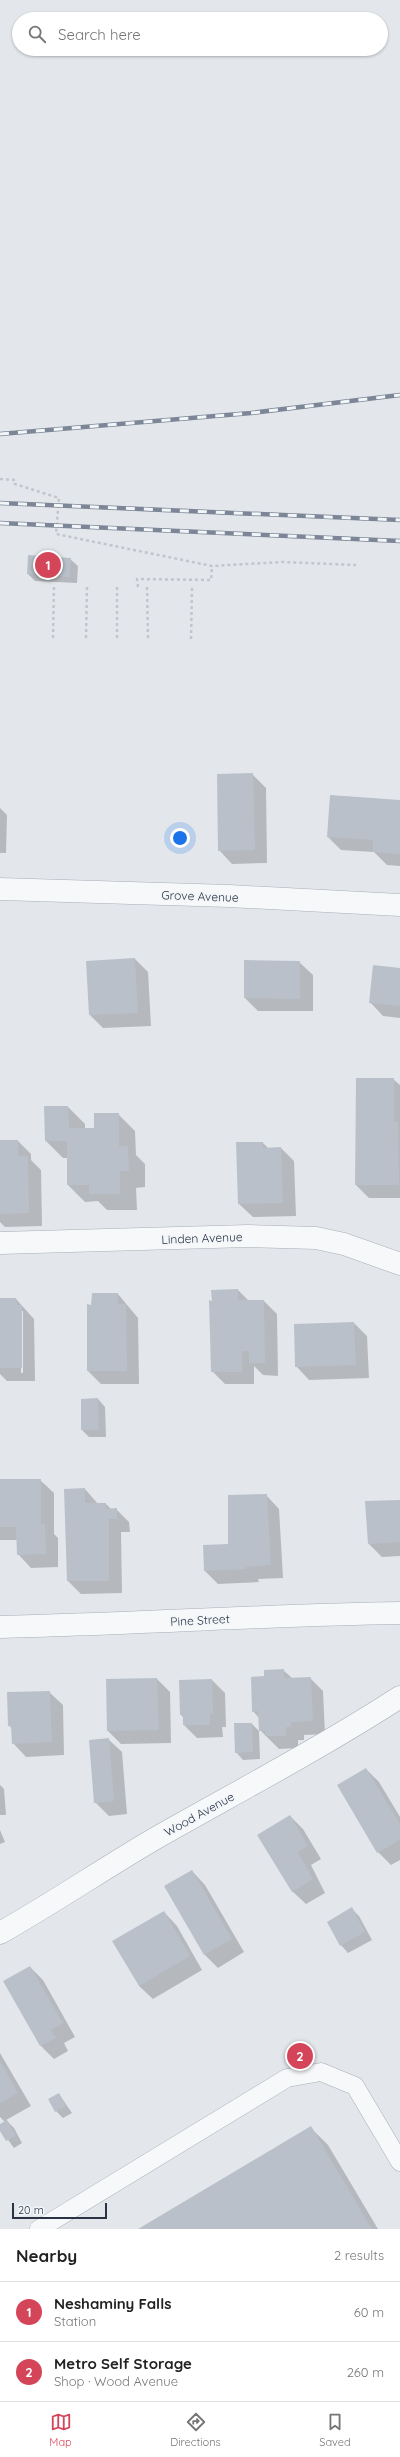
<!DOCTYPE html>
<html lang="en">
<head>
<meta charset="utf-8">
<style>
  :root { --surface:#fff; --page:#f6f6f6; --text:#222; --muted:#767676; --line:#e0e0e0; --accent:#d54559 }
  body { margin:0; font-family:Quicksand,sans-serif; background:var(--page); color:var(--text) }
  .scale { position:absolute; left:12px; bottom:10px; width:95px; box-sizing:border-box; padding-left:4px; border:2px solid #2a3445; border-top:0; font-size:11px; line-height:14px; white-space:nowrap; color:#2a3445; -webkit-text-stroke:3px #f3f6f9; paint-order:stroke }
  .you { position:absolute; left:180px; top:838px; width:14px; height:14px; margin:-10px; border:3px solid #fff; border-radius:50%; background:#1a73e8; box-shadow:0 0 0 6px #1a73e833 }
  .badge { display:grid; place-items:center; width:26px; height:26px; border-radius:50%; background:var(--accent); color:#fff; font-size:13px; font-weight:700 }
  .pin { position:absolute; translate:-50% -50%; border:2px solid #fff; box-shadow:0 1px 4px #0006 }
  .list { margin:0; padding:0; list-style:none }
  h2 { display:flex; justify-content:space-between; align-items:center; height:52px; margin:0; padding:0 16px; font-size:17px }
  h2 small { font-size:13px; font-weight:400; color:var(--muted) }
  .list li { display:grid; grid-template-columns:26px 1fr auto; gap:12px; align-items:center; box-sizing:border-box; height:60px; padding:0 16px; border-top:1px solid var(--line) }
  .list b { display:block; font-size:15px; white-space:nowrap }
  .list p { margin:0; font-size:13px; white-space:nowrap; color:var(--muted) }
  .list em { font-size:13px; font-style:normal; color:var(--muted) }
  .icon { flex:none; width:22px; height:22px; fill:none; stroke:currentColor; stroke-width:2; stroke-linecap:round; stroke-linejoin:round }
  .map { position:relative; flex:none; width:400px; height:2229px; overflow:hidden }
  .search { position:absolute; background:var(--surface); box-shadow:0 1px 3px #0004; left:12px; right:12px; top:12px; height:44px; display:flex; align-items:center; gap:10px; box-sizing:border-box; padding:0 14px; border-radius:22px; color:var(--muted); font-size:15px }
  .sheet { height:172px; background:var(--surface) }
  nav { display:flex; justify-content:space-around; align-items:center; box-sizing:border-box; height:56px; border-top:1px solid var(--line); background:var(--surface); font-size:11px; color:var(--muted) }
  nav a { display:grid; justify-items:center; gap:2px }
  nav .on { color:var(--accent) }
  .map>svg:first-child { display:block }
</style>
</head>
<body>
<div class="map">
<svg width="400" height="2229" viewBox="0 0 400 2229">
  <rect width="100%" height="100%" fill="#e3e7ec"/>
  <path fill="#0003" fill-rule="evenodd" d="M70,559L78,566L77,583L35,581L28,574Z
    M252,774L266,788L267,863L232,864L219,850Z
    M400,801V866L387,865L374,852L341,850L328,837Z
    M0,808L7,815L6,853H0Z
    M135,959L148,972L151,1026L103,1028L90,1015L87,962Z
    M299,962L313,975V1011H258L245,998Z
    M400,969V1018L383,1016L370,1002Z
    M393,1079L400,1085V1198H369L356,1185Z
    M68,1107L85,1124V1129H95L118,1114L135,1131L136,1155L145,1164V1187L136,1188L137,1210H107L98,1201L85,1202L68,1185V1158H63L46,1141Z
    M0,1141H18L31,1154V1160L41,1170L42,1226L5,1227L0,1222Z
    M263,1143L269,1149L281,1148L294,1161L296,1216L253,1217L239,1204Z
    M238,1290L249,1301H264L277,1314L278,1376L263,1375L254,1366V1384H225L212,1371L213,1302Z
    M118,1294L138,1318L139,1384H101L88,1371L92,1306Z
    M0,1299H16L34,1319L35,1381H7L0,1374ZM21,1311H23V1373H21Z
    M354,1323L367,1336L369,1378L309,1380L296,1366L295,1325Z
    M98,1399L105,1407L106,1437H89L82,1430V1400Z
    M0,1480H40L54,1493V1534L58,1538V1567L31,1568L18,1554L17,1540H0Z
    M85,1489L98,1504H106L111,1509H116L129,1522L130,1532H121L122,1593L81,1594L68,1581Z
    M266,1495L279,1509L283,1578L258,1579L259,1582L218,1584L205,1571L229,1545Z
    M400,1501V1556L382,1557L369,1544Z
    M283,1670L292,1678H310L323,1691L325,1734L304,1735V1740H298V1748L279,1749L260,1730L259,1718L253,1711L265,1677Z
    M157,1679L170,1692L171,1743L121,1744L108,1731Z
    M212,1680L225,1693L226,1727H222L223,1737L197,1738L184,1725V1718L181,1715Z
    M49,1692L63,1705L64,1755L26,1757L13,1743L12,1729L9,1725Z
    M252,1724L259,1731L260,1759L243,1760L236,1752Z
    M108,1739L122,1752L127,1814L109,1816L95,1802Z
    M366,1769L379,1782L400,1817V1860L391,1865L378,1852Z
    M0,1785L4,1789L6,1815H0Z
    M290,1816L303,1829L321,1859L311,1865L325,1893L306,1904L292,1891Z
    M0,1830L5,1842L0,1844Z
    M192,1871L205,1885L244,1952L218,1968L204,1954Z
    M352,1909L359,1916L372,1940L348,1953L341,1945Z
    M164,1912L177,1926L202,1970L153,1999L139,1986Z
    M30,1967L43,1980L75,2037L64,2043L68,2051L54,2059L41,2046L4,1982Z
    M0,2053L31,2106L6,2120L14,2128L22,2143L14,2148L0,2129V2125L5,2122L0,2117Z
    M59,2094L72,2113L63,2118L56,2111Z
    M311,2128L328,2145L378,2229H140Z"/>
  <path fill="#bac0ca" d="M28,555L71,558L70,577L27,574Z
    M253,773L255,850L218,851L217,774Z
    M330,795L400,800V854L373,852V840L327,837Z
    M135,958L138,1013L89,1015L86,961Z
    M244,960L300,961V999L244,998Z
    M373,965L400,968V1006L369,1003Z
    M356,1078H394V1122H398L399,1185H355Z
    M44,1106H68L69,1128H94V1113H119V1146H128L129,1171H120V1194H89V1185H67V1141H45Z
    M0,1140H18V1156H28L29,1213L0,1214Z
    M236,1142H263V1148L281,1147L283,1203L238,1204Z
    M238,1289V1300H264L265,1363H249V1351H242V1372H211L209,1300L212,1301L211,1290Z
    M92,1293H118V1304H126L127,1371H87V1304L91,1305Z
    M0,1298H16L17,1305H22V1368H0Z
    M354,1322L356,1365L295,1367L294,1324Z
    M98,1398L99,1430H81V1399Z
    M0,1479H41V1524H45L46,1554L17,1555L16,1527H0Z
    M85,1488V1503H106V1509L117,1508V1519H109V1581H67L64,1489Z
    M267,1494L271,1565L246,1567V1569L204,1571L203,1545L228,1544V1495Z
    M400,1500V1542L368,1544L365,1501Z
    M284,1669V1678L311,1677L313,1721L291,1722V1727H286V1736H265V1731H259L258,1711L252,1712L251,1677L264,1676V1670Z
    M157,1678L159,1730L107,1731L106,1679Z
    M212,1679L213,1714H210V1725H183V1715H180L179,1680Z
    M50,1691L52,1742L12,1744L11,1726H8L7,1692Z
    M234,1723H252L253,1752L235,1753Z
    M109,1738L114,1801L94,1803L89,1740Z
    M366,1768L400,1824V1840L377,1853L337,1785Z
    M290,1815L308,1846L298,1852L313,1879L292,1892L257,1835Z
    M192,1870L232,1939L204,1955L164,1886Z
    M352,1907L365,1932L340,1946L327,1922Z
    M164,1911L190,1956L139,1986L112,1941Z
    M30,1966L63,2023L51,2030L56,2038L40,2046L3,1981Z
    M0,2061L18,2093L0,2103Z
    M59,2093L66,2106L55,2112L48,2099Z
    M7,2120L16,2136L6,2141L0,2131V2124Z
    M311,2126L372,2229H138Z"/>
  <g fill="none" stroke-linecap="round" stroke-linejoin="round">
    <defs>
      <path id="lane" d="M39,2229L287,2078L321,2072L355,2086L400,2162"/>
      <path id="street" d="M0,889L229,896L400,905
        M0,1243L248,1236L316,1238L344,1244L400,1264
        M0,1627C133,1624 267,1615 400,1613
        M0,1933C53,1903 103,1869 156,1838C237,1792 321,1748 400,1697"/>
    </defs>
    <use href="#lane" stroke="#a8aeb7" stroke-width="19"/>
    <use href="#street" stroke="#a8aeb7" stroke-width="23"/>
    <path stroke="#c2c5cb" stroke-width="2.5" stroke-dasharray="3 3" stroke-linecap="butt" d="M0,479L15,480V484L59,498L56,534L212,566L282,562L356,565
      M117,587V638
      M138,587L137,579L211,580L212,566
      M147,587L148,638
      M53,638L54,586
      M86,638L87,587
      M191,639L192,588"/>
    <use href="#lane" stroke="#f7f8fa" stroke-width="18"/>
    <use href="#street" stroke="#f7f8fa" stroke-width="22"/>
    <defs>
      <path id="rail" d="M0,434L251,413L400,395
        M0,503L400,520
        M0,523L400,541"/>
    </defs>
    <use href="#rail" stroke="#7c8696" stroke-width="4.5"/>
    <use href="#rail" stroke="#f3f6f9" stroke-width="3" stroke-dasharray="9" stroke-linecap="butt"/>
  </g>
  <g text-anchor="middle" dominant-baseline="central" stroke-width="3" stroke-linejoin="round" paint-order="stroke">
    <g font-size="12" fill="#2a3445" stroke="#f3f6f9">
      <text transform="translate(200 896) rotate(2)">Grove Avenue</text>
      <text transform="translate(202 1238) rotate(-2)">Linden Avenue</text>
      <text transform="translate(200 1620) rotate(-3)">Pine Street</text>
      <text transform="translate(199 1814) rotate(-29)">Wood Avenue</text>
    </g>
  </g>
</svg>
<div class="scale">20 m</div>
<div class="you"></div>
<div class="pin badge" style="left:48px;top:565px">1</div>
<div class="pin badge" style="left:300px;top:2056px">2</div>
<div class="search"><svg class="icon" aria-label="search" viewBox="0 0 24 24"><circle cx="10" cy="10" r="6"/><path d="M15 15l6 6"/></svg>Search here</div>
</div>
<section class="sheet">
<h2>Nearby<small>2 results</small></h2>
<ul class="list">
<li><span class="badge">1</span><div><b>Neshaminy Falls</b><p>Station</p></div><em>60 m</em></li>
<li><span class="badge">2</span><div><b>Metro Self Storage</b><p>Shop · Wood Avenue</p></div><em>260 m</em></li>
</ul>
</section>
<nav>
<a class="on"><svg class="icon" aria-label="map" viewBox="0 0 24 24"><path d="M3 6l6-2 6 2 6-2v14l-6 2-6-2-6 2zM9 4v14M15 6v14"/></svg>Map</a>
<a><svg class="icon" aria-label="directions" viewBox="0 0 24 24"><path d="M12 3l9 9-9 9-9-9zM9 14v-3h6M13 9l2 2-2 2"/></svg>Directions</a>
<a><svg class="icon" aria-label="saved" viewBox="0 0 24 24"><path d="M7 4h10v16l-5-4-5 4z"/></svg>Saved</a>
</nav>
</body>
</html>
